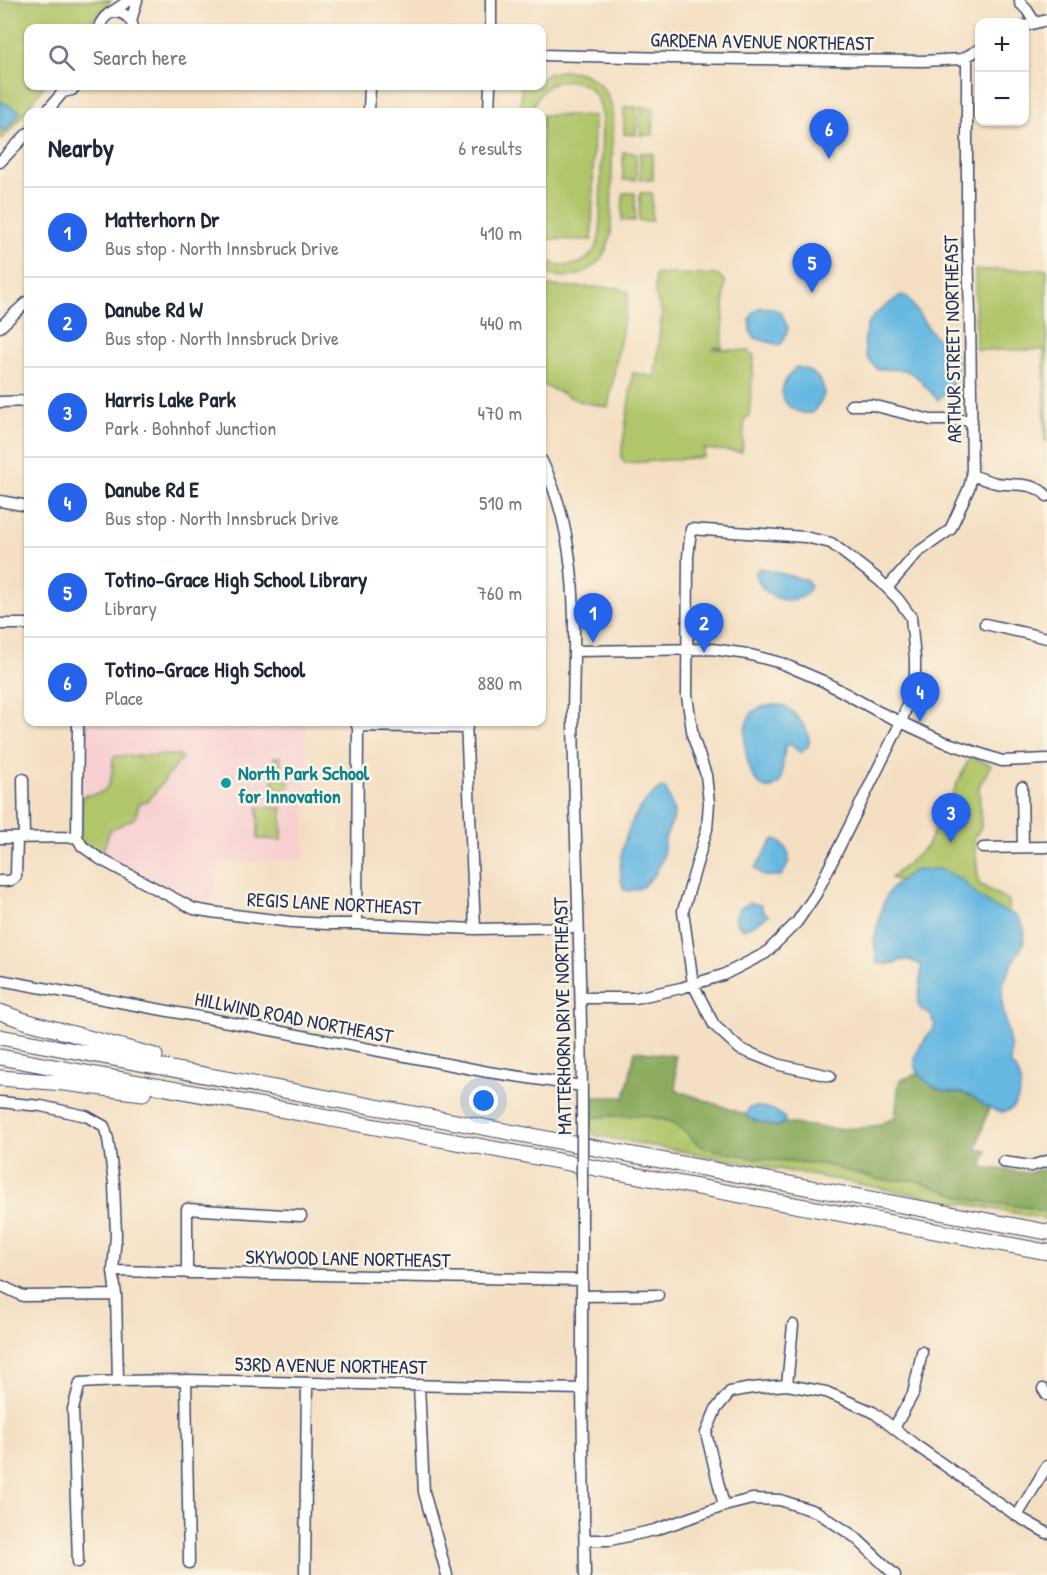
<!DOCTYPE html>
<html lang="en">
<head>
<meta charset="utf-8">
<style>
  :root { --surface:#fff; --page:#f2f2f3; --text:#1f2937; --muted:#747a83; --line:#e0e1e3; --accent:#2563eb }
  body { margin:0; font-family:"Patrick Hand",sans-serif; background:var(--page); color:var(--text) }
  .controls { position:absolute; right:18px; top:18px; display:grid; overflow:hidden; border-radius:12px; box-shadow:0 2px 4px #0004 }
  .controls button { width:54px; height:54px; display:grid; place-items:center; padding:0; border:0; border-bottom:2px solid var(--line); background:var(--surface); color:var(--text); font:30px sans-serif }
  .you { position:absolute; left:484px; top:1101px; width:21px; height:21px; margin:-15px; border:4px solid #fff; border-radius:50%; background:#1a73e8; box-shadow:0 0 0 9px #1a73e833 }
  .badge { display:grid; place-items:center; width:39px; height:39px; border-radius:50%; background:var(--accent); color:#fff; font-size:20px; font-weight:700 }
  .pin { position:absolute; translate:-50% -50px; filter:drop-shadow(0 2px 3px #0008) }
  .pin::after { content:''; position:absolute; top:32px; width:21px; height:18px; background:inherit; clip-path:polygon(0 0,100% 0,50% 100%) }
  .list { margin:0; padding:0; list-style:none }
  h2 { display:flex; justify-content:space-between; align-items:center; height:78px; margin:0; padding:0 24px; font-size:26px }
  h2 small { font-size:20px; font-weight:400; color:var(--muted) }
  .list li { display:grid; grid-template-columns:39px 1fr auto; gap:18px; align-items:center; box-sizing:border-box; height:90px; padding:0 24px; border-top:2px solid var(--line) }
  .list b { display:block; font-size:22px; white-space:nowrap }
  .list p { margin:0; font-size:20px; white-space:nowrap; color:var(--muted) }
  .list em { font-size:20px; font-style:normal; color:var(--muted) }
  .icon { flex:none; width:33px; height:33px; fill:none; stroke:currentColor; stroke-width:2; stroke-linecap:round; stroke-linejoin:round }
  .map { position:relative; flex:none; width:1047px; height:1575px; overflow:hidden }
  .search { position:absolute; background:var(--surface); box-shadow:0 2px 4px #0004; left:24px; top:24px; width:522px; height:66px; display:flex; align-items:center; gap:15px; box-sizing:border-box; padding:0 21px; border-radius:12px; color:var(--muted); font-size:22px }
  .panel { position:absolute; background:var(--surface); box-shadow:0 2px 4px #0004; left:24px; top:108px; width:522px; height:618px; border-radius:12px }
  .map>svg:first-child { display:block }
</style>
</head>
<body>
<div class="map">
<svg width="1047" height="1575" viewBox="0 0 1047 1575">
  <rect width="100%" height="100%" fill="#fcf5e5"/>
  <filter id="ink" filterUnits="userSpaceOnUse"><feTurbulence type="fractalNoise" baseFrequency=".0167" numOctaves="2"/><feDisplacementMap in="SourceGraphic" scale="12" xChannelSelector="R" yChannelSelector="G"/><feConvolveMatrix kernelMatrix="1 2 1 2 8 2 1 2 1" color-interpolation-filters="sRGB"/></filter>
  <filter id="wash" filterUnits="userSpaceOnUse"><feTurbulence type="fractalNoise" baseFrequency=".008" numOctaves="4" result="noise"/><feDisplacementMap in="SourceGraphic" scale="24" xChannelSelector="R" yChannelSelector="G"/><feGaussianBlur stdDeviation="1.35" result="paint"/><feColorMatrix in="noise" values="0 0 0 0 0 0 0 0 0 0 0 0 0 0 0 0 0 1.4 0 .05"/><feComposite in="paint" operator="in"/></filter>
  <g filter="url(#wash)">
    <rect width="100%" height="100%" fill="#f4dfc2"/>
    <path fill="#f7cfd0" d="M82,722H307L305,859L219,864L211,912L100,859L83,795Z"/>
    <path fill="#b0c66b" stroke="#667a64" stroke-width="1.5" d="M0,0H111L86,28H28V86H44L12,129L0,140V128L6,131L2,102L0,103Z
      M561,71C589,69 611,87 613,115L611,233C605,268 574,287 542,271V257C567,275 597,263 600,232L602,115C598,71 540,69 532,112H521V86H542V78L550,73Z
      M624,107H637L636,135L624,134Z
      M641,107L654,108L653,135H640Z
      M542,115L594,116L592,240L542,239Z
      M623,152L636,153V180H623Z
      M640,153H653V180H640Z
      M623,193H635V221L622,220Z
      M640,193H652V221H639Z
      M1047,269V441H1045L1044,350H976L975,270Z
      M655,274L719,275L725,282L722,348L715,347L714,349L749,351L754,356L749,417H745L742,452L704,449V457L629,463H625L621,457L633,373L655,377L662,312L655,295Z
      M542,286L619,288L629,292L608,407L582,402L542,385Z
      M179,755L182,758L148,801L139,804L135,818L110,830L100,859L77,837L83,795C112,795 111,783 113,758L115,756Z
      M274,757H281V779L290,782L287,792L273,787Z
      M970,757L991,765L979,786L981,827L974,838L979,884L1009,901L1010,923L910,884L891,878L926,847Z
      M258,807L282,808V840L258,839Z
      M642,1115L672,1122L689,1135L696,1143L734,1153L754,1158L822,1164L881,1180H914L971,1200L1025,1207L1047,1212V1219L595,1135L587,1119L609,1116Z"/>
    <path fill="#8cab5f" stroke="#546d5e" stroke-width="1.5" d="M635,1051L675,1056L676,1090L746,1115L750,1119L777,1127L784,1123L836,1129L872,1127L895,1118L899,1081L918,1073L930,1083L941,1090L962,1093L971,1096L989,1108L976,1149L987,1151L982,1167L1028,1173L1047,1168V1212L1025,1207L971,1200L914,1180H881L822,1164L754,1158L705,1148L696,1143L689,1135L672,1122L658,1118L642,1115L609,1116L587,1119L588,1097H625Z"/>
    <path fill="#66b8e1" stroke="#4074a0" stroke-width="1.5" d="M2,102L20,111L6,131L0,128V103Z
      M901,295L906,296C916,308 923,323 934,335C939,341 946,345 952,351C966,367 951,389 938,400L915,375L905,370L877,369L867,358L864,343L867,326L874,315Z
      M761,307L771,308L781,312L788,328L783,342L779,345L755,338L750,331V320L753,313Z
      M796,367C805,368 812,371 818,378C830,392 822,401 812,413C805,414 799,413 793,409C773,397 784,380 796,367Z
      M760,568L806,580L810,585C806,610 758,603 756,571Z
      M775,705C777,705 783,705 784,706C795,711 814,734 808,746C807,748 802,751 801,753L790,744L785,746L781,781C779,783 777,785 774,787C747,798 736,726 753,712C759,706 767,706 775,705Z
      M663,787L666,789L674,813L673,820L665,838L663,857L655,874L641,888L629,891L623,889C614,853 631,807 663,787Z
      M775,839C792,849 793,860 781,876H763L755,868L773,840Z
      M935,869L945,871L961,879L979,897L994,907L1017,916L1021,922L1025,932L1023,945L1017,954L1003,983L1002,1004L1011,1049L1010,1064C1013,1067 1017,1071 1019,1075C1024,1086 1017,1113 1002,1112C989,1111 980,1101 969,1095C960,1091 951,1093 942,1090C931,1087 914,1073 915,1061C915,1048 929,1037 935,1025L932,1019L931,1015L921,1010L918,1004L921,978V965C917,963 911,960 907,960C895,960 893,967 877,963L874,940L882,907L888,893L896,884L913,871Z
      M749,903L761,905L763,911L768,915L756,924L743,929L737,923L735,918L739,909Z
      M756,1107C767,1107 778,1111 785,1119L784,1123L777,1127L750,1119L746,1115L749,1108Z"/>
  </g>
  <g filter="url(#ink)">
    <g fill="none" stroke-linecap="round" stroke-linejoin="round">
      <defs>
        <path id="minor" d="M491,0V28
          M1020,0V3L1027,10L1035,23
          M114,12C124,12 132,18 133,28
          M131,21L137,0
          M1024,26L1047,20
          M99,28C103,12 117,12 128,0
          M542,55L671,58L923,61L962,59L980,49
          M46,112L63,92L72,90L75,86
          M369,112L370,86
          M489,112L490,86
          M0,162L28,133
          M0,327L28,301
          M0,402L28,401
          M851,405H872L931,420H972
          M542,461C581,542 574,628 573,715C573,734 574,752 574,770C577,885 582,1000 582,1115
          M972,475C980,478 988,481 996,483C1013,486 1034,481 1047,496
          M0,501L28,506
          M887,588L917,553L950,530L969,488L972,475L970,314L967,218V56
          M0,624H28
          M985,624L1047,638
          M575,651L712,649L747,654L781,663L823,681L879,712L942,741L1002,761L1047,759
          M78,722L77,837L82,846L100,859L194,909L211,912L291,922L328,924H357L475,929L578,927
          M466,722L475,929
          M357,726L467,728
          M23,779L24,838
          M1022,787L1023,847
          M0,838L77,837
          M983,848L1047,847
          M0,881C7,881 12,882 16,876L17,838
          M357,924L358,722
          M0,980L282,1032L488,1072L582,1086
          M581,998H635L681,988L723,975L766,953L797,922L816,894L901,722L915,684V659L911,617L898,599L879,580L831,543L805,537L691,529L688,557L687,696L693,737L706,775L709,803L707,829L683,911L693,984L714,1025L740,1049L780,1065L830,1076
          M0,1102L41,1106L86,1116L104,1126L108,1139L114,1183L116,1235L113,1271L116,1295L118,1381
          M1003,1162L1031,1166L1047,1161
          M582,1193V1389L585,1575
          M113,1271L582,1280
          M187,1273V1209L301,1216
          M2,1286L23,1296L116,1295
          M582,1296L658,1295
          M186,1380L189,1563
          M419,1385L424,1492L447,1575
          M787,1385L793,1325
          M1043,1389L1047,1395
          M894,1428L913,1394L922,1352
          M724,1506L706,1433L716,1409L730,1392L752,1388L787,1385L826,1392L873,1412L914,1444L1017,1516L1047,1533
          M1017,1516L1047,1466
          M585,1540H610L655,1530L724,1506L752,1499L780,1500L817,1512L855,1537L895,1575
          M78,1562L73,1409L80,1383L118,1381L186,1380L582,1389
          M305,1575L307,1383"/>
        <path id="highway" d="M0,1012L25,1021L155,1056
          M0,1037L1047,1232
          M0,1057L1047,1252
          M0,1078L64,1083L143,1093"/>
      </defs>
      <use href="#minor" stroke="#3c496d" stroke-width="13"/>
      <use href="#highway" stroke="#3c496d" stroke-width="17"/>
      <use href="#minor" stroke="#fff" stroke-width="10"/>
      <use href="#highway" stroke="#fff" stroke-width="15"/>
      <defs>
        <path id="minor-bridge" d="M582,1115V1193"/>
      </defs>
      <use href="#minor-bridge" stroke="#3c496d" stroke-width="13" stroke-linecap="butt"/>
      <use href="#minor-bridge" stroke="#fff" stroke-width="10"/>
    </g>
  </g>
  <circle fill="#0f9aa8" stroke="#fcf5e5" stroke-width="2" cx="226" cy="783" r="6"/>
  <g text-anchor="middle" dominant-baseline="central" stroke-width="5" stroke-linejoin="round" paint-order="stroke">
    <g font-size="20" fill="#1b2f5e" stroke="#fcf5e5">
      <text transform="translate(762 41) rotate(1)">GARDENA AVENUE NORTHEAST</text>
      <text transform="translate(952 339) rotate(-91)">ARTHUR STREET NORTHEAST</text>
      <text transform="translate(334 903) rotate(3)">REGIS LANE NORTHEAST</text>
      <text transform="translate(562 1016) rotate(-91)">MATTERHORN DRIVE NORTHEAST</text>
      <text transform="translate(294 1017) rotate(11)">HILLWIND ROAD NORTHEAST</text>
      <text transform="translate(348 1258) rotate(1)">SKYWOOD LANE NORTHEAST</text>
      <text transform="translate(331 1365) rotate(1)">53RD AVENUE NORTHEAST</text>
    </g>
    <g font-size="20" font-weight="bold" fill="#0d838f" stroke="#fcf5e5" text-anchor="start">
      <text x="238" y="772">North Park School<tspan x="238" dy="23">for Innovation</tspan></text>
    </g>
  </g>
</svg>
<div class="controls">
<button>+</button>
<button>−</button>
</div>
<div class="you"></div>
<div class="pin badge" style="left:593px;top:643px">1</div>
<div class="pin badge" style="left:704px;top:653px">2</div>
<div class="pin badge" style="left:951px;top:843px">3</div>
<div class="pin badge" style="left:920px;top:722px">4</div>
<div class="pin badge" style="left:812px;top:293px">5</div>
<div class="pin badge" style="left:829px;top:159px">6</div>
<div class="search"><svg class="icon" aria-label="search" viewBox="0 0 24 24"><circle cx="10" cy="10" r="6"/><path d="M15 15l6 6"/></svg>Search here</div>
<section class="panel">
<h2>Nearby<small>6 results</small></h2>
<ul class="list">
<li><span class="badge">1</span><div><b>Matterhorn Dr</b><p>Bus stop · North Innsbruck Drive</p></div><em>410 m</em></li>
<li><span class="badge">2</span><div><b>Danube Rd W</b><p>Bus stop · North Innsbruck Drive</p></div><em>440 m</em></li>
<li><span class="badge">3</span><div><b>Harris Lake Park</b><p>Park · Bohnhof Junction</p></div><em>470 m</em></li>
<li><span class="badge">4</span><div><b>Danube Rd E</b><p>Bus stop · North Innsbruck Drive</p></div><em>510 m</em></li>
<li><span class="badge">5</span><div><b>Totino-Grace High School Library</b><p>Library</p></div><em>760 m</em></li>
<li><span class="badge">6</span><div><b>Totino-Grace High School</b><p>Place</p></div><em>880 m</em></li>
</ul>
</section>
</div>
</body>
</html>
